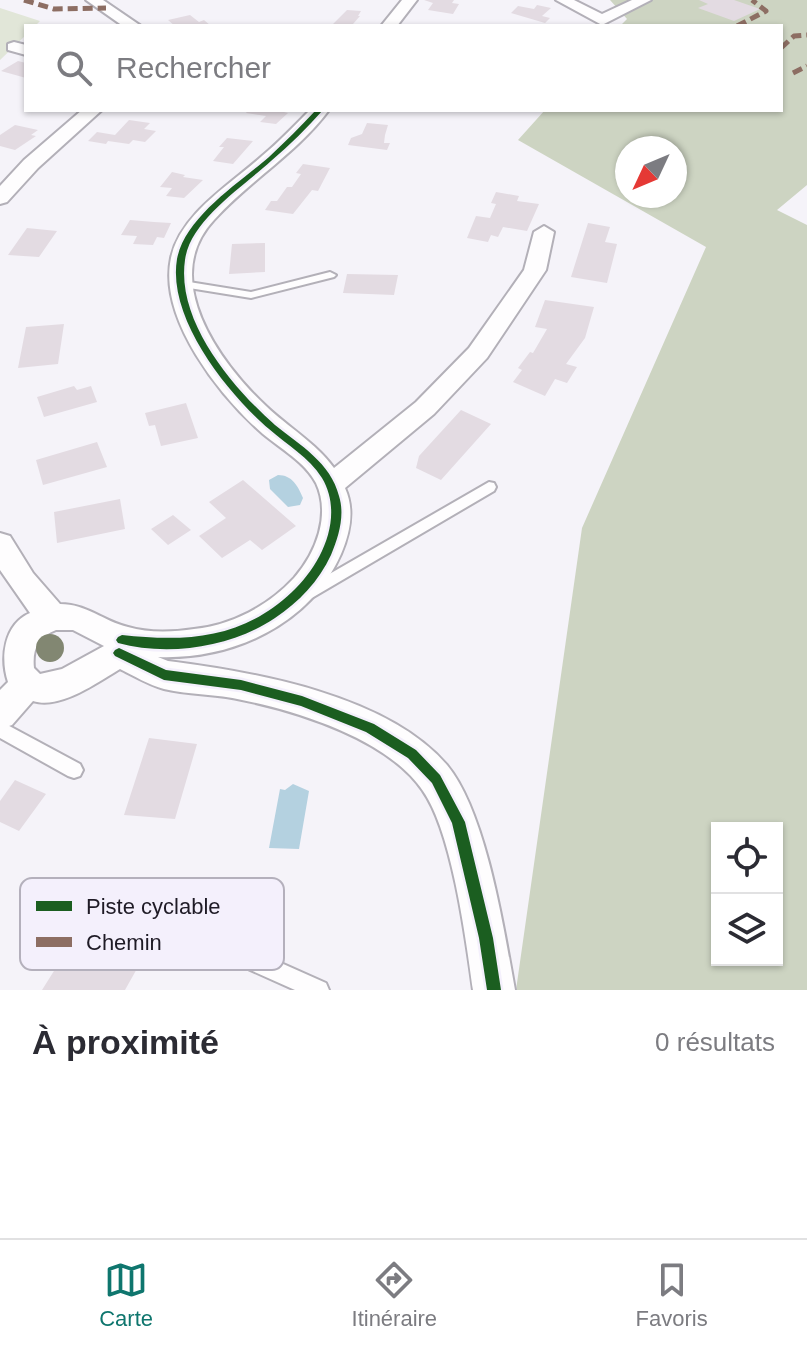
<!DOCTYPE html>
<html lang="fr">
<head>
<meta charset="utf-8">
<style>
  :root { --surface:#fff; --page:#f2f2f3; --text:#2b2b33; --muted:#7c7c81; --line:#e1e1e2; --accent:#0f766e }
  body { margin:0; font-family:Arial,sans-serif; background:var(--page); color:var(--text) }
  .controls { position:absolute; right:24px; bottom:24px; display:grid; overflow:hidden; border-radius:0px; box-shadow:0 2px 6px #0004 }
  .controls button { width:72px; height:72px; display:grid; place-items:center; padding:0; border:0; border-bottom:2px solid var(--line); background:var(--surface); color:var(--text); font:40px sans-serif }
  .compass { position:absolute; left:615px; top:136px; width:72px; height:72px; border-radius:50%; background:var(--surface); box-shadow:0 2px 6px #0004; rotate:226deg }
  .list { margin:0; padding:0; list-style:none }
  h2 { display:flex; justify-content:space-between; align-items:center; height:104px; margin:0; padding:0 32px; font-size:34px }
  h2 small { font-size:26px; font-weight:400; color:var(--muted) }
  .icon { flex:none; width:44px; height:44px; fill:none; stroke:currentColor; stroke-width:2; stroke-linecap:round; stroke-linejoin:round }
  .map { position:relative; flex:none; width:807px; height:990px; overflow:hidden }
  .search { position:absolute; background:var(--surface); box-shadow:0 2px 6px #0004; left:24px; right:24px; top:24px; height:88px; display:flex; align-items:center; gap:20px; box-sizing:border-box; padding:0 28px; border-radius:0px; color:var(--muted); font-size:30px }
  .sheet { height:248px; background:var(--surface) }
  nav { display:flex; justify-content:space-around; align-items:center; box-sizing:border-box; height:112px; border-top:2px solid var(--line); background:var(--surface); font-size:22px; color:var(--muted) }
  nav a { display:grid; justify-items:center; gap:4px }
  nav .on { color:var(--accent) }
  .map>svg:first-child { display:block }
</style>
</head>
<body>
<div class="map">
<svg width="807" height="990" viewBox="0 0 807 990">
  <rect width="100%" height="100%" fill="#f5f3f9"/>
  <path fill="#e1e6d8" d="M0,8L40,21L35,26H26V35L0,60Z"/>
  <path fill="#cdd4c2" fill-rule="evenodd" d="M610,0H807V185L777,210L807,225V990H516L582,528L706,247L518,140L545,110H781V26H620L627,19ZM627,148H675V196H627ZM717,828H777V960H717Z"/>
  <path fill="#b4d1e0" d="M278,475C292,475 298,486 303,498L300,505L288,507L270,489L269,480Z
    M293,784L309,791L299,849L269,848L280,789L285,790Z"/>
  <path fill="#e3dbe2" d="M424,0H454L452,3L459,4L453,14L428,10L433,3Z
    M699,0H734L760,9L734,21L698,8L708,4Z
    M537,5L551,8L542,16L550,18L545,23L511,13L518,6L534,9Z
    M347,10L361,11L358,16H360L353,24L332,25Z
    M190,15L199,22L204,20L211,26H175L168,20Z
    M18,61L26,63V78L1,71Z
    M248,110H286L284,112L288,113L276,124L260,122L266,116L246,113Z
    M129,120L150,123L144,129L156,131L145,142L133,140L129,144L108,141L106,144L88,141L97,132L115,135Z
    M367,123L388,125L385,135L384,143H390L387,150L348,145L351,138L362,134Z
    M15,125L38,130L31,135L36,136L15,150L0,146V135Z
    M227,138L253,141L233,164L213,161L224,147H219Z
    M303,164L330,168L318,191L312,190L293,214L265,210L271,201H277L287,187H292L301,174L296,173Z
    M172,172L185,175L183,177L203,180L184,198L166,196L172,188L160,187Z
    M496,192L519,196L517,201L539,204L527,231L503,227L498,237L491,235L488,242L467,238L476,216L490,218L496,204L491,203Z
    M130,220L154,222L171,223L164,238L157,237L153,245L133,244L137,236L121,235Z
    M588,223L610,227L605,242L617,244L607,283L571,277Z
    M27,228L57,231L39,257L8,255Z
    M265,243V272L229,274L232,244Z
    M347,274L398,275L394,295L343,293Z
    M545,300L594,307L585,338L566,364L577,367L567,383L555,379L545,396L513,382L522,370L518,368L530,352L533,353L547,329L535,327Z
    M64,324L58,364L18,368L26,327Z
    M74,386L77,390L91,386L97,402L44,417L37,397Z
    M186,403L198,438L161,446L155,425L149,426L145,413Z
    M461,410L491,424L441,480L416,468L419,456Z
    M97,442L107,467L43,485L36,460Z
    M243,480L296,526L262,550L250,540L222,558L199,536L226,518L209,502Z
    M120,499L125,529L57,543L54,512Z
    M173,515L191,530L168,545L151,529Z
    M149,738L197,744L175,819L124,815Z
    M15,780L46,794L19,831L0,822V801Z
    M86,920L148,949L125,990H42Z"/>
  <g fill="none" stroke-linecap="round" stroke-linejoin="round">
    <defs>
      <path id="service" d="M330,272L336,275L334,277L251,298L183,287L177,284L183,281L251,292Z
        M489,482L494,483L496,487L494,491L310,599L305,601L300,599L297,595L300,591Z
        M0,721L80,764L83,770L80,776L74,778L68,776L0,738Z
        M139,900L326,983L329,990H295L132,917L129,910L132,903Z"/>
      <path id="minor" d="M86,0H103L141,26H123Z
        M402,0H417L397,26H381Z
        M556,0H574L602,14L632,0H651L602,25Z
        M14,42L26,45V55L8,50V44Z
        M82,110H102L38,168L7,202L0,204V186L24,160Z
        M310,110H329C297,153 249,181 214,220C159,279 219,362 266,406C288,427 316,443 334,468L416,402L469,348L524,270L534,232L544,226L554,232L546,270L487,358L434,414L345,488C355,510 350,533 341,554C310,625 232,660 158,657L168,661C255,672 387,695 447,765C486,812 504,929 515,990H473C466,939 452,832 423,791C389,740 300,712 242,700C217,694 190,695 164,689C149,685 134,676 120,669C98,682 60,710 33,701L12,725L0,729V690L8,682C0,658 4,624 30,613L0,570V533L10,536L33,573L60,604C87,604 103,621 128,627C148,633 174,632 194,629C232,625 268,606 294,578C316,553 331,515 316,483C305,462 281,449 263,434C220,396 158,319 171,258C180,214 231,184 262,156C279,142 294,126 310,110ZM56,630H73L104,646L62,669L40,674L34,668C32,649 38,637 56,630Z"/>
    </defs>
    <use href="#service" stroke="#b3b0b8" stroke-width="4"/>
    <use href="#minor" stroke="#b3b0b8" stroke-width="4"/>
    <use href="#service" fill="#fefdfe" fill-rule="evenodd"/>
    <use href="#minor" fill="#fefdfe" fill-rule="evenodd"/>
    <path stroke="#8d6e63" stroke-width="5" stroke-dasharray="10 5" stroke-linecap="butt" d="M24,0L54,9L106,8
      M737,26L766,11L752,0
      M781,48L794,36L807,35
      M793,73L807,66"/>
    <defs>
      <path id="cycleway" d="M316,110H323C307,128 290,145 271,161C244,186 190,220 185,260C176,321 233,388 275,425C300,445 331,463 339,496C345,515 339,536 331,555C319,581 299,602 275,618C232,647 169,657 118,643L116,640L118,637L122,635C187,642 242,639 292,592C321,565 345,517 322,478C309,457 287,445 269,429C227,393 167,318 177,259C185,217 239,183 269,157C285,142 301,126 316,110Z
        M119,648L166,670L241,680L302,696L374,724L416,750L440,775L465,822L493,938L501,990H487L479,938L452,823L432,783L408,758L366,732L301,706L241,690L164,680L115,656L113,653L115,650Z"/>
    </defs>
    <use href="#cycleway" stroke="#f4f0fc" stroke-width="5"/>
    <use href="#cycleway" fill="#1b5e20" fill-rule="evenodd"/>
  </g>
  <circle fill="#828772" cx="50" cy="648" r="14"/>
  <rect x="20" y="878" width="264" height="92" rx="12" fill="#f4f0fc" stroke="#b4b0bc" stroke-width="2"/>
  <rect x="36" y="901" width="36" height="10" fill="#1b5e20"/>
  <rect x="36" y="937" width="36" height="10" fill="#8d6e63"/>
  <g font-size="22" fill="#1f1b26">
    <text x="86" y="914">Piste cyclable</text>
    <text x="86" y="950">Chemin</text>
  </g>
</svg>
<div class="controls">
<button><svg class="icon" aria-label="locate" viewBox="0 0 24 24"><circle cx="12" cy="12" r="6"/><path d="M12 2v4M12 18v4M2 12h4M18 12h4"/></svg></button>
<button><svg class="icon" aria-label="layers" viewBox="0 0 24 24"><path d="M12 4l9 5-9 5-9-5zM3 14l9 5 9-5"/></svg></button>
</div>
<svg class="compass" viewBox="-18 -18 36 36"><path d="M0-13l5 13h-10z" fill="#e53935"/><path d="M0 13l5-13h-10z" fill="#7c7c81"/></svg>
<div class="search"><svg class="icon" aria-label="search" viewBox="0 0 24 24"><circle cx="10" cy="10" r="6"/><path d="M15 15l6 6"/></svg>Rechercher</div>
</div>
<section class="sheet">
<h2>À proximité<small>0 résultats</small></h2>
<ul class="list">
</ul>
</section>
<nav>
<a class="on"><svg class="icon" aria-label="map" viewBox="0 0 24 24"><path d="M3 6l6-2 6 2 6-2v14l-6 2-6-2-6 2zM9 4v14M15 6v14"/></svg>Carte</a>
<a><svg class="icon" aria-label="directions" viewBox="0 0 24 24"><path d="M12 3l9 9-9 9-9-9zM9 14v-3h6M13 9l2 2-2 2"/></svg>Itinéraire</a>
<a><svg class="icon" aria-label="saved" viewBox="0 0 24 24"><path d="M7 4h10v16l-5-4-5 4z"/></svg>Favoris</a>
</nav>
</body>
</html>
